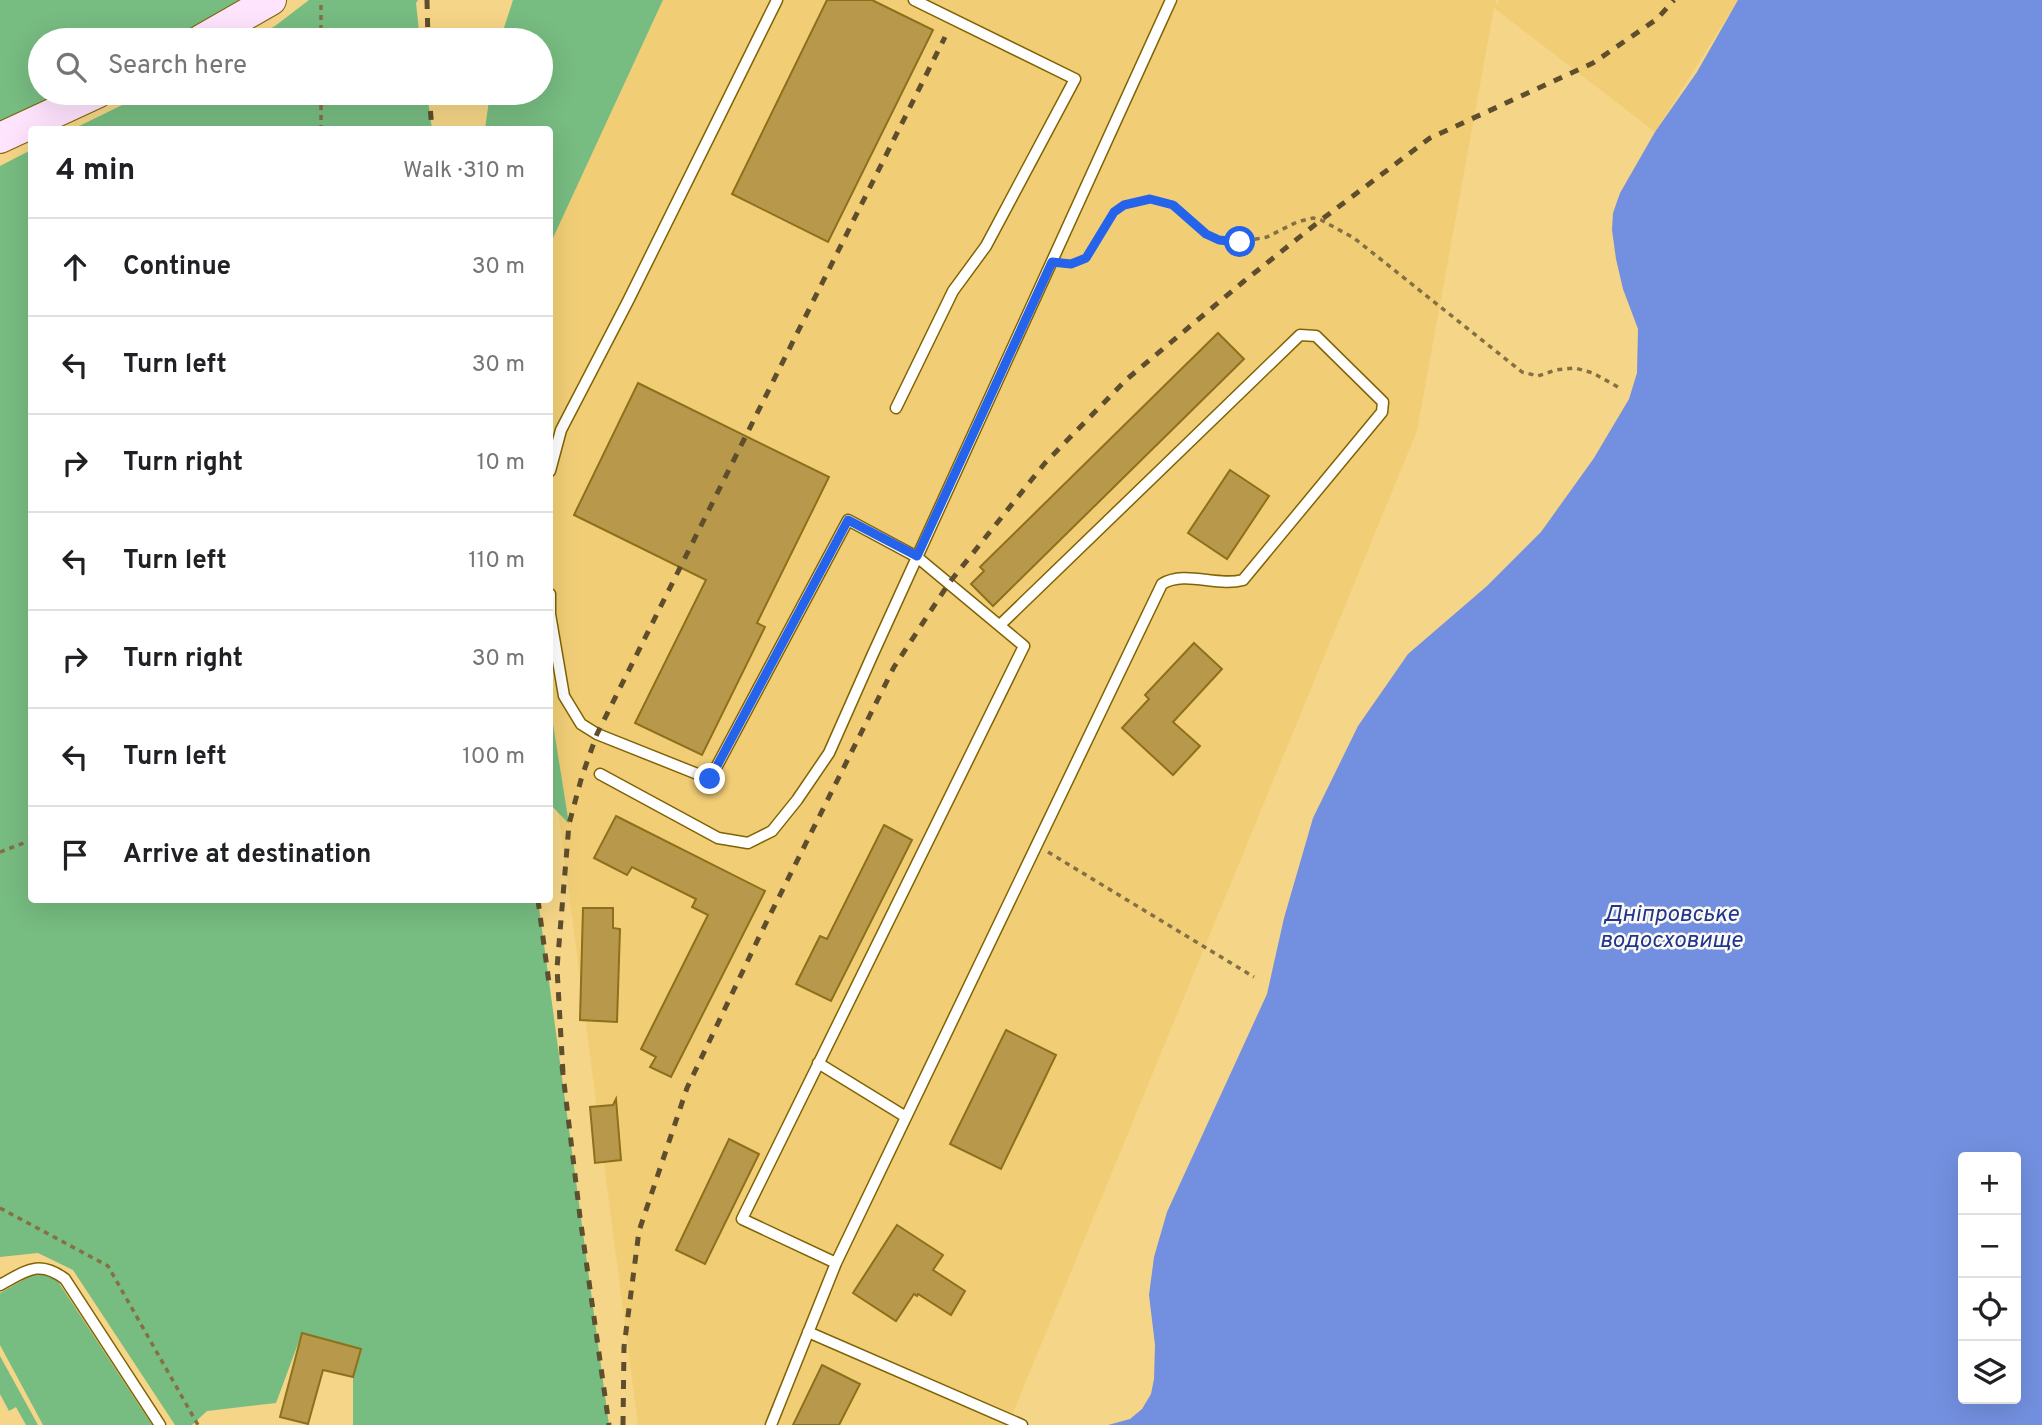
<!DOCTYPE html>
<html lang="en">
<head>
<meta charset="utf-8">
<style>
  :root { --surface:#fff; --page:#f6f6f6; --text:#202124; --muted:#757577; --line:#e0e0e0 }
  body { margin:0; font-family:Overpass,sans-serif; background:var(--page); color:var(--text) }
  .controls { position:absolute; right:21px; bottom:21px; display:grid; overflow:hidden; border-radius:7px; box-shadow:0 7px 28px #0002 }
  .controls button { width:63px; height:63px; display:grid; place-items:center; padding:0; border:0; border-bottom:2px solid var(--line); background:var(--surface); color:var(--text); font:35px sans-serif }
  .stop { position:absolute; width:21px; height:21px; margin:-16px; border:5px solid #2563eb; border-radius:50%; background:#fff }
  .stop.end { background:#2563eb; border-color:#fff; box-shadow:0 2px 7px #0008 }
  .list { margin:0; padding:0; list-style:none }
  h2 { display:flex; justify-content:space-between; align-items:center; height:91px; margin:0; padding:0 28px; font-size:30px }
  h2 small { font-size:23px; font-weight:400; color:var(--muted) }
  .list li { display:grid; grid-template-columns:46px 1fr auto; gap:21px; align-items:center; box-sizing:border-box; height:98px; padding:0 28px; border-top:2px solid var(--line) }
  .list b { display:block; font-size:26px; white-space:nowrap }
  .list em { font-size:23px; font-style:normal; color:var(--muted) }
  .icon { flex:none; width:38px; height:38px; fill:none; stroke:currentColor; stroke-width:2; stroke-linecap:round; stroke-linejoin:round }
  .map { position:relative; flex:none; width:2042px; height:1425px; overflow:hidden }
  .search { position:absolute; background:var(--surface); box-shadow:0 7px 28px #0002; left:28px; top:28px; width:525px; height:77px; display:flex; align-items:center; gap:18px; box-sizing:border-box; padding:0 24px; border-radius:38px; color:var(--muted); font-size:26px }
  .panel { position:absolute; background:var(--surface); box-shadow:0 7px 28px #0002; left:28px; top:126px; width:525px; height:777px; border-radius:7px }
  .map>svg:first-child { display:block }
</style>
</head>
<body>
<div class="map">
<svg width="2042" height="1425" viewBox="0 0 2042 1425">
  <rect width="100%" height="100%" fill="#f5d587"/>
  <path fill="#f1ce76" d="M663,0H1496V5L1499,0H1738L1655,132L1494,8L1417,431L1008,1425H638L550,748V267L553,238Z"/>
  <path fill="#77bc81" d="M0,0H252L177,40H40V93H70L0,126Z
    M309,0H418L416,3L420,40H249L275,26Z
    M513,0H663L553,238L550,267V130L485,129L490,93H541V40H500Z
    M147,93H427L432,129H73Z
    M31,150L32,900H538L609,1425H353V1377L361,1349L302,1333L276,1403L207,1411L192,1425H175L73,1270L38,1253L0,1257V166Z
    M550,705L569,824L550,804Z
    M40,1273L54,1277L59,1283L152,1425H43L0,1345V1293L30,1276Z
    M0,1356L38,1425H26L16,1407L9,1411L0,1394Z"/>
  <path fill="#7390e0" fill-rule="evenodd" d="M1738,0H2042V1425H1108L1130,1419L1142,1409L1151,1394L1154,1379L1155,1345L1149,1295L1154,1257L1167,1212L1267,994L1284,918L1313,818L1358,726L1408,654L1487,586L1541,532L1594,458L1629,399L1637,373L1638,329L1623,289L1616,259L1612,230L1613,213L1620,193L1655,132L1697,72ZM1963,1157H2016V1399H1963Z"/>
  <path fill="#b8994b" stroke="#8d701c" stroke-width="2" d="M827,0H872L933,30L828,242L732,194Z
    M1218,333L1244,359L993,606L971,584L984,571L980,567Z
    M638,383L829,477L757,623L765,627L702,755L635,723L706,580L574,515Z
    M1230,470L1269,496L1227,559L1188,533Z
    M1194,643L1222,669L1173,722L1200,746L1173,775L1122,728L1149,699L1145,695Z
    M616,816L765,891L671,1077L650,1067L656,1057L641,1049L708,915L692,907L696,899L632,867L627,875L594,858Z
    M884,825L912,840L831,1001L796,984L820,936L827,939Z
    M583,908H613V928L620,929L617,1022L580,1020Z
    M1006,1030L1056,1055L1001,1169L950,1144Z
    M616,1099L621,1160L595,1163L590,1107L613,1105Z
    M729,1139L759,1154L705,1264L676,1250Z
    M897,1225L943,1255L933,1270L965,1291L951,1315L918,1294L917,1296L914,1294L896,1321L853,1293Z
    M302,1333L361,1349L353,1377L323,1370L308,1424L280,1417Z
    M822,1365L860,1384L839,1425H793Z"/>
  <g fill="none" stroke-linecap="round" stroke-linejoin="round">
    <defs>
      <path id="lane" d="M896,408L953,291L986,246L1075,79L914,0
        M550,471L561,430L628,301L777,0
        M550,594V614L564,696L581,724L597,734L710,779L848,520L917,557L1024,646L742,1219L836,1263L771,1425
        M600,774L718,838L748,843L772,831L797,800L829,753L872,656L1171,0
        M818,1063L906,1117
        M836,1263L1162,584C1185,570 1217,587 1243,580L1382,412L1383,402L1316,336L1300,335L1000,625
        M0,1285C26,1271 39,1259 65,1279L160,1425
        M808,1332L1022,1425"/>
      <path id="secondary" d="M201,40L271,0
        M0,138L97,93"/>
    </defs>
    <use href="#lane" stroke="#806304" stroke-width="13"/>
    <use href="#secondary" stroke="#806304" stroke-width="32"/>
    <path stroke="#847044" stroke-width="3.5" stroke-dasharray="5 5" stroke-linecap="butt" d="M321,40V0
      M321,130V93
      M1068,264H1071L1086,258L1114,212L1124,205L1150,199L1173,205L1206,234L1219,240L1240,242L1267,237L1297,222L1313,218L1321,220L1354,238L1522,372L1538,376L1556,370L1575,368L1593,373L1618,387
      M0,852L32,840
      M1048,852L1254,977
      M0,1208L108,1266L198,1425"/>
    <use href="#lane" stroke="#fff" stroke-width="10"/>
    <use href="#secondary" stroke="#fee4fd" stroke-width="30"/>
    <path stroke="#5e4e2d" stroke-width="5" stroke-dasharray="9 9" stroke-linecap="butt" d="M427,0L428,40
      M429,93L432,130
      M538,900L549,983
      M562,1066L580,1217L609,1425
      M563,1073L557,968L569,824L582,776L597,734L945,37
      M623,1425L624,1347L639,1231L687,1088L760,935L894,667L949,583L1045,463L1127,379L1243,282L1321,220L1430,138L1593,63L1657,19L1674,0"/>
  </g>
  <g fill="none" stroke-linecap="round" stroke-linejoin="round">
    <path stroke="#2563eb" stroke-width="9" d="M710,779L848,520L917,556L1052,262L1071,264L1086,258L1114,212L1124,205L1150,199L1173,205L1206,234L1219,240L1240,242"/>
  </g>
  <g text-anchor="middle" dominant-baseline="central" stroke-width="5" stroke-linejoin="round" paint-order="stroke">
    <g font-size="23" font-style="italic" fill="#1f3591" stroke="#fcf9f2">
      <text x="1671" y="915">Дніпровське<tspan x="1671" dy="26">водосховище</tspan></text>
    </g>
  </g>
</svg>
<div class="controls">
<button>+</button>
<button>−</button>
<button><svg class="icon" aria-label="locate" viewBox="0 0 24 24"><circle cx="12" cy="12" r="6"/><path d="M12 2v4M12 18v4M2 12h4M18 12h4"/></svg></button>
<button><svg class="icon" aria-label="layers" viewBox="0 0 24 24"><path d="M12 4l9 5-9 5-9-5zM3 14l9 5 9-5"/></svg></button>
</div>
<div class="stop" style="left:1240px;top:242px"></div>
<div class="stop end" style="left:710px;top:779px"></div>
<div class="search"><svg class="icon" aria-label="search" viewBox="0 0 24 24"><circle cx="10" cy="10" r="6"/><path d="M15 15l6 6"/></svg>Search here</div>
<section class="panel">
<h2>4 min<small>Walk · 310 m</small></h2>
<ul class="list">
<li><svg class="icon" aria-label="ahead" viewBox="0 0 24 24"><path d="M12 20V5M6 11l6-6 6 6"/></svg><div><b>Continue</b></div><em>30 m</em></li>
<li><svg class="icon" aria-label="left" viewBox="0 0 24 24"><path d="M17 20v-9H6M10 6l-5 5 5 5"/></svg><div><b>Turn left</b></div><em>30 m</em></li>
<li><svg class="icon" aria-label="right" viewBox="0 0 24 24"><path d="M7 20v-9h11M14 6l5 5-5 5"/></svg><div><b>Turn right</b></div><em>10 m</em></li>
<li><svg class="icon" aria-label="left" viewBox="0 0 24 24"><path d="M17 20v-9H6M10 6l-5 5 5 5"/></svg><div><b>Turn left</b></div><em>110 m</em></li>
<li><svg class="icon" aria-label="right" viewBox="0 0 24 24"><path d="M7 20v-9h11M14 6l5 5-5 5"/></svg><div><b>Turn right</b></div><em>30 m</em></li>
<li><svg class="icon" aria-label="left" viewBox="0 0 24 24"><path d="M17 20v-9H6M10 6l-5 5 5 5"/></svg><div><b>Turn left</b></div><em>100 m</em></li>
<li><svg class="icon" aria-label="arrive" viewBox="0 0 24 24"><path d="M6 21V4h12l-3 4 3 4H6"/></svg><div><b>Arrive at destination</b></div></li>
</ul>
</section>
</div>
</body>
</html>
